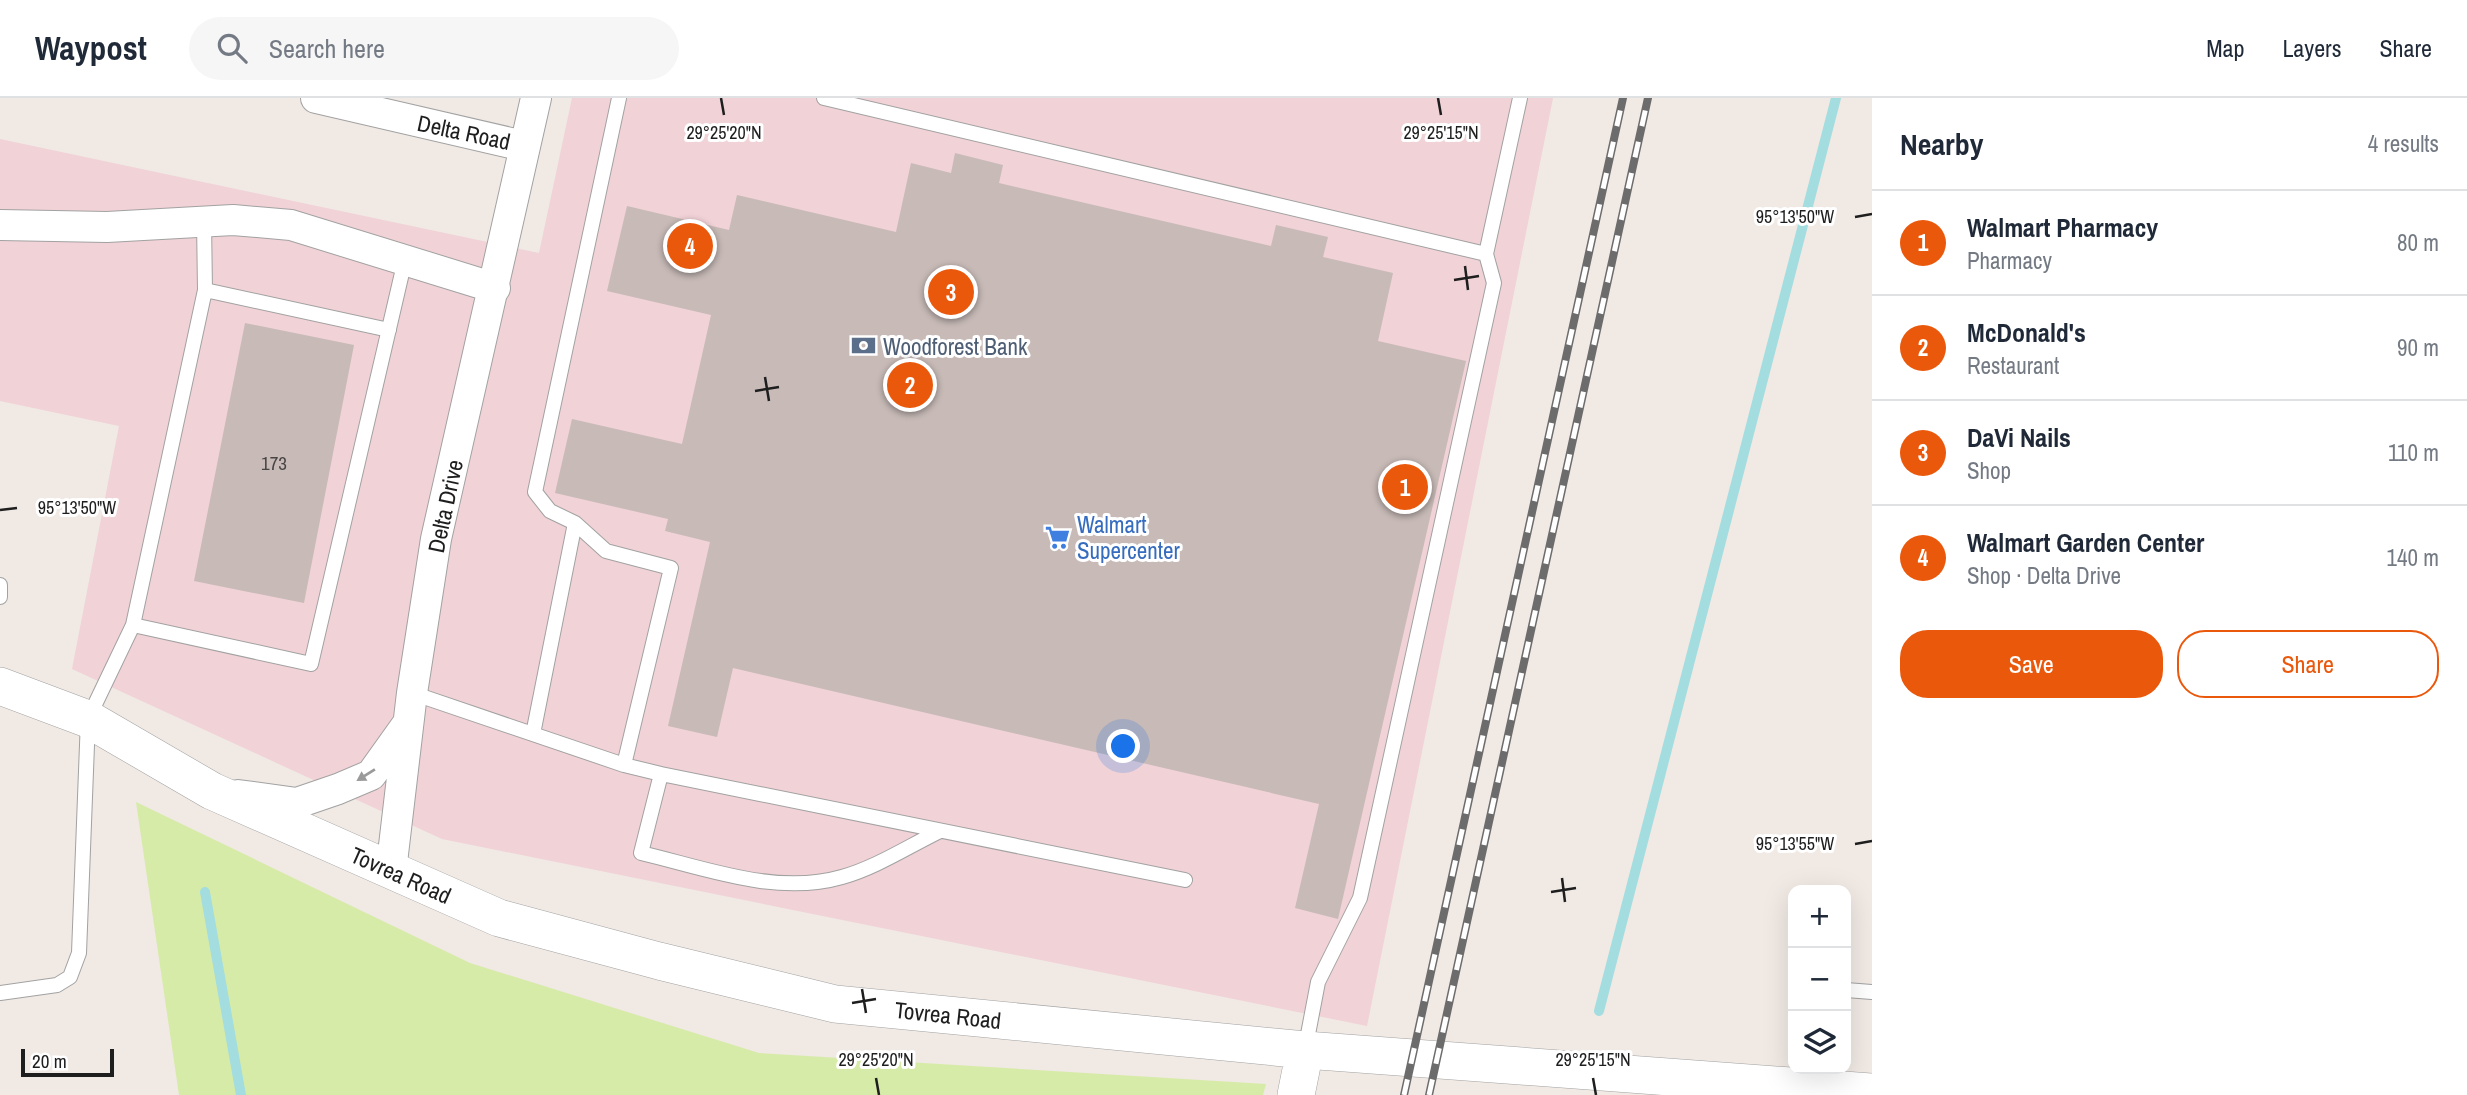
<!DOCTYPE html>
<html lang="en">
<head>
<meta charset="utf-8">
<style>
  :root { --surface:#fff; --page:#f6f6f7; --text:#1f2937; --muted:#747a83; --line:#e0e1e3; --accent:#ea580c }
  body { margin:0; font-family:"Archivo Narrow",sans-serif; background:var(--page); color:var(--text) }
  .controls { position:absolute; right:21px; bottom:21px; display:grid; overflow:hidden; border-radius:14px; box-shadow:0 7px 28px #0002 }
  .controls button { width:63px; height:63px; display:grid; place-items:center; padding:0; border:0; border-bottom:2px solid var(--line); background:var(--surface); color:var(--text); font:35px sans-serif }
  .scale { position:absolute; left:21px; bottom:18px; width:93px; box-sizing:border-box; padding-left:7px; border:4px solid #1e1e1e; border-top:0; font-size:19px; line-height:24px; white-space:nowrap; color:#1e1e1e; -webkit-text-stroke:5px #fff; paint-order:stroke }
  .you { position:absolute; left:1124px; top:649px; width:24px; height:24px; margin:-18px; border:5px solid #fff; border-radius:50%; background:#1a73e8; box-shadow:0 0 0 10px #1a73e833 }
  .badge { display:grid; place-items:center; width:46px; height:46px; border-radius:50%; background:var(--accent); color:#fff; font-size:23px; font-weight:700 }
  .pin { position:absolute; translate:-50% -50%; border:4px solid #fff; box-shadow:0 2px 7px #0006 }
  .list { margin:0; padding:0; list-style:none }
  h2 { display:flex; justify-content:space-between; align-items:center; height:91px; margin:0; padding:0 28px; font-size:30px }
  h2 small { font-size:23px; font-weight:400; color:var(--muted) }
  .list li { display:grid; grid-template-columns:46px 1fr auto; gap:21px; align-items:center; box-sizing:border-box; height:105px; padding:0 28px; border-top:2px solid var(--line) }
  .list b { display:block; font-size:26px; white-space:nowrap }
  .list p { margin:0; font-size:23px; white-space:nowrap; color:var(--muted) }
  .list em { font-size:23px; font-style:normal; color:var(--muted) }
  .actions { display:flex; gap:14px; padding:21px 28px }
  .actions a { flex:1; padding:16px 0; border:2px solid var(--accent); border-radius:28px; text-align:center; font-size:24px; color:var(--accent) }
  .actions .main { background:var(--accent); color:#fff }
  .icon { flex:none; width:38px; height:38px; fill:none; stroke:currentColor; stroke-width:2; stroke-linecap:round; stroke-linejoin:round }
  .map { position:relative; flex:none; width:1872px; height:997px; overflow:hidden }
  header { display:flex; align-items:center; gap:42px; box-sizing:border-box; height:98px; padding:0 35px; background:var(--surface); border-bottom:2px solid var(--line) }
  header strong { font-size:33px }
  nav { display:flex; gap:38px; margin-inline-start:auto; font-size:24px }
  .search { width:490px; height:63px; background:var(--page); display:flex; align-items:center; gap:18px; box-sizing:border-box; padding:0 24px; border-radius:38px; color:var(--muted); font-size:26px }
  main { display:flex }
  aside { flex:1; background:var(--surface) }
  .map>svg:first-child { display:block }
</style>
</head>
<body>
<header>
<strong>Waypost</strong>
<div class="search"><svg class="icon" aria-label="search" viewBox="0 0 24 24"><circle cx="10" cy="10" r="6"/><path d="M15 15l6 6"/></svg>Search here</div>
<nav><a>Map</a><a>Layers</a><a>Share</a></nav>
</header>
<main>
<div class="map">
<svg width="1872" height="997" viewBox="0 0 1872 997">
  <rect width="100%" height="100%" fill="#f0e9e4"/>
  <path fill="#f1d2d7" d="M572,0H1553L1367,928L442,741L72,571L119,328L0,303V41L539,155Z"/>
  <path fill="#d7eba8" d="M136,704L470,865L759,955L1266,986L1263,997H179Z"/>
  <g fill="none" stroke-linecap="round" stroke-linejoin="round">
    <path stroke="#a3dddf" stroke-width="10" d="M205,794L241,997
      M1599,913L1836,0"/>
  </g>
  <path fill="#c7bab7" d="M955,55L1003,67L999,85L1271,148L1276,127L1328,139L1323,159L1393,175L1378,243L1466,263L1338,821L1295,810L1319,706L733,570L717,639L668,628L710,444L665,433L668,421L555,395L572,321L682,346L711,217L607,193L627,108L729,132L737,97L896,134L911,65L951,75Z
    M245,225L354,247L304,505L194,483Z"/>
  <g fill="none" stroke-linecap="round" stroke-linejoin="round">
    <defs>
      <path id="service" d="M619,0L535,394L550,413L575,425L606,453L671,470L624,667
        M824,0L1486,156
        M205,192L389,232
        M0,487V499
        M133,527L311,566L405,162
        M412,595L624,667L661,676L1185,782
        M533,636L575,425
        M661,676L641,755C705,770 776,798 842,779C875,770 909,748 940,733
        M1846,892L1872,894
        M0,895L57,887L70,879L79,855L88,621L133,527L205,192L204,123
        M1305,952L1318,884L1360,800L1494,185L1486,156L1520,0"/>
      <path id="minor" d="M316,0L524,48
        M0,127L107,129L233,122L291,127L495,190
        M238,697L297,705L338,691L371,677L406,628
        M391,773L412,595L436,441L536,0"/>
      <path id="tertiary" d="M0,588L88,621L212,693L499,820L659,863L835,906L1305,952L1872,994
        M1296,997L1305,952"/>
    </defs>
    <use href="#service" stroke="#a2a2a2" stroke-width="16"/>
    <use href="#minor" stroke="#a2a2a2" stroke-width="32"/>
    <use href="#tertiary" stroke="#a2a2a2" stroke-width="38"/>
    <use href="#service" stroke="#fff" stroke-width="14"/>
    <use href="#minor" stroke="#fff" stroke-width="30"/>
    <use href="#tertiary" stroke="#fff" stroke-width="37"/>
    <defs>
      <path id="rail" d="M1404,997L1623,0
        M1429,997L1648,0"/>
    </defs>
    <use href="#rail" stroke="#6c6c6c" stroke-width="8"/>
    <use href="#rail" stroke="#fff" stroke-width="5" stroke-dasharray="16" stroke-linecap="butt"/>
  </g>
  <defs><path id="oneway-solid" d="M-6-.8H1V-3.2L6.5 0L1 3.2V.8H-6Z" transform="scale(1.75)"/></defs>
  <use fill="#9a9a9a" href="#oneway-solid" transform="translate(366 677) rotate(148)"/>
  <path fill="none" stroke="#1e1e1e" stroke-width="2.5" d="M721,0L724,17M1438,0L1441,17M1855,119L1872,116M1465,168L1468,192M1454,182L1479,178M765,279L769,303M755,293L779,289M0,412L17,410M1855,746L1872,743M1562,780L1565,804M1551,794L1576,790M862,891L866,915M852,905L876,901M876,980L879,997M1593,980L1596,997"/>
  <defs>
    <symbol id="bank-bare" viewBox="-9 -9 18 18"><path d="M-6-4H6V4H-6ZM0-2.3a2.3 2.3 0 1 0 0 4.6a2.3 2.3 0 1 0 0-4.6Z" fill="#5c6f8a" stroke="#fff" stroke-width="2.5" paint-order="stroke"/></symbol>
    <symbol id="supermarket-bare" viewBox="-9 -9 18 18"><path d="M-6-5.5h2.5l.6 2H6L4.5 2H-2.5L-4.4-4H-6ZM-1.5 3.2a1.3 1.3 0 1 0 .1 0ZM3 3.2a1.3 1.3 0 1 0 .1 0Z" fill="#3f7fe0" stroke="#fff" stroke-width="2.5" paint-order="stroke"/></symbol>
  </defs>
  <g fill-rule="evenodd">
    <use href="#bank-bare" x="846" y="230" width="35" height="35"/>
    <use href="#supermarket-bare" x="1040" y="422" width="35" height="35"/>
  </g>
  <g text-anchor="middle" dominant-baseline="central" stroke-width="6" stroke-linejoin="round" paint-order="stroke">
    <g font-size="19" fill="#484544">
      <text x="274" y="365">173</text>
    </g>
    <g font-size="23" fill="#1e1e1e" stroke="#fff">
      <text transform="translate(464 34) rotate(12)">Delta Road</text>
      <text transform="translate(445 408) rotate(-78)">Delta Drive</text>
      <text transform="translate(401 777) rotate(24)">Tovrea Road</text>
      <text transform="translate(948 917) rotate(6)">Tovrea Road</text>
    </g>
    <g font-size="23" fill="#4e5e75" stroke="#fff" text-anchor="start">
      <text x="883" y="248">Woodforest Bank</text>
    </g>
    <g font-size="23" fill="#366cbe" stroke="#fff" text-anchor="start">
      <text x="1077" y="426">Walmart<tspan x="1077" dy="26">Supercenter</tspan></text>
    </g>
  </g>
  <g font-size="18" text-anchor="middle" fill="#1e1e1e" stroke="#fff" stroke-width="6" stroke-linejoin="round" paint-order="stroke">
    <text x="724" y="41">29°25'20"N</text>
    <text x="1441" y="41">29°25'15"N</text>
    <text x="1795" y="125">95°13'50"W</text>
    <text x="77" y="416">95°13'50"W</text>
    <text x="1795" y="752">95°13'55"W</text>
    <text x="876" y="968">29°25'20"N</text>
    <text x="1593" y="968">29°25'15"N</text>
  </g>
</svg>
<div class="controls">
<button>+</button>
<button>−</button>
<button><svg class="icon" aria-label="layers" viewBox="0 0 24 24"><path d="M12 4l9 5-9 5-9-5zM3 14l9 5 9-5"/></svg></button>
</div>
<div class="scale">20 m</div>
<div class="you"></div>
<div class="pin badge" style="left:1405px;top:389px">1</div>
<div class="pin badge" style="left:910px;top:287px">2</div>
<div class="pin badge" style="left:951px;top:194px">3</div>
<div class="pin badge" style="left:690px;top:148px">4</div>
</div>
<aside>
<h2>Nearby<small>4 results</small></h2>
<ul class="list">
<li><span class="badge">1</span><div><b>Walmart Pharmacy</b><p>Pharmacy</p></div><em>80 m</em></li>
<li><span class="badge">2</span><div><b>McDonald's</b><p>Restaurant</p></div><em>90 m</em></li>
<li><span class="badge">3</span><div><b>DaVi Nails</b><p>Shop</p></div><em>110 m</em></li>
<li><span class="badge">4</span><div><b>Walmart Garden Center</b><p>Shop · Delta Drive</p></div><em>140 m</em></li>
</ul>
<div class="actions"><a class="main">Save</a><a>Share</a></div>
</aside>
</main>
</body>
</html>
